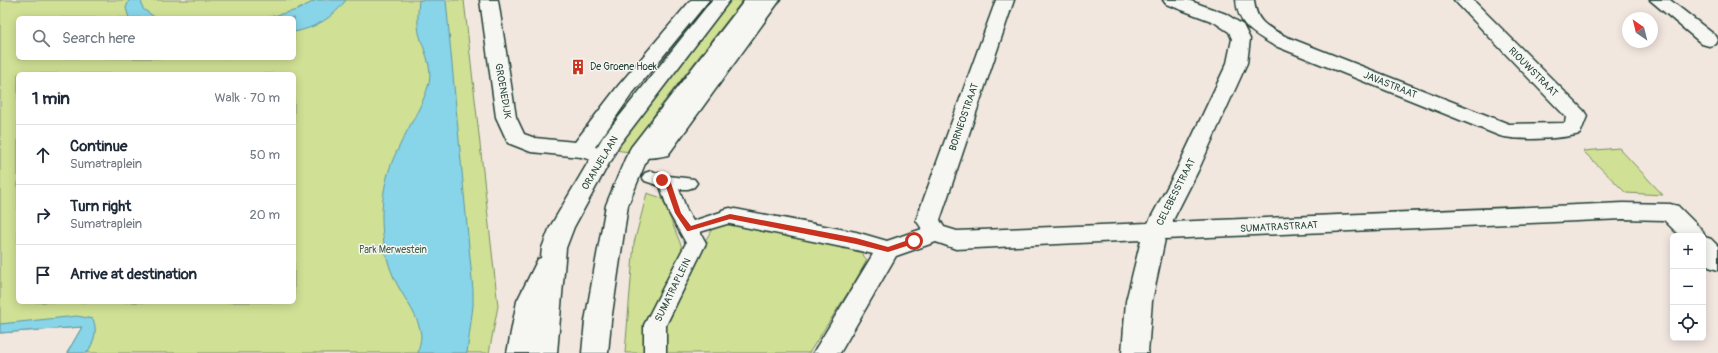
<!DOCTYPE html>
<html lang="en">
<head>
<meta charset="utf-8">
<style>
  :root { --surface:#fff; --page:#f6f6f7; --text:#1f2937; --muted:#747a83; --line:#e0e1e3 }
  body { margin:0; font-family:Pangolin,sans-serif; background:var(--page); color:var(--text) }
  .controls { position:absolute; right:12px; bottom:12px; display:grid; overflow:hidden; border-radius:6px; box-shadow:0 2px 10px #0003 }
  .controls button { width:36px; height:36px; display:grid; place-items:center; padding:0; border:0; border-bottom:1px solid var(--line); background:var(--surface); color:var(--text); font:20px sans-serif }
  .compass { position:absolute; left:1622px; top:12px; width:36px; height:36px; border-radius:50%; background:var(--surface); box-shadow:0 2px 10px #0003; rotate:325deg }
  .stop { position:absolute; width:12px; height:12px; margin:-9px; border:3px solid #c8321e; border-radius:50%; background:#fff }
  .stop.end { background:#c8321e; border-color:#fff; box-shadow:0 1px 4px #0008 }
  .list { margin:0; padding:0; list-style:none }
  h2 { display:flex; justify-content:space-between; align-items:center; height:52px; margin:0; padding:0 16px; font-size:17px }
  h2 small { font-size:13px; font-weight:400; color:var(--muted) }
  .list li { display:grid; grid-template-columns:26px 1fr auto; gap:12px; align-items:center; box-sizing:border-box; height:60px; padding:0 16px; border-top:1px solid var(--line) }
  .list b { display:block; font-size:15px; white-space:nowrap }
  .list p { margin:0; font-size:13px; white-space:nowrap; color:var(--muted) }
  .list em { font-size:13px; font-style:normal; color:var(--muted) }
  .icon { flex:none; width:22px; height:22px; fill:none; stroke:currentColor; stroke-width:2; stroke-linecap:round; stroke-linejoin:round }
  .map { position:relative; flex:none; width:1718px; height:353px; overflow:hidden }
  .search { position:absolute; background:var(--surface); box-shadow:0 2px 10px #0003; left:16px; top:16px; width:280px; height:44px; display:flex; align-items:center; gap:10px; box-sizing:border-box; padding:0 14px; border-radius:6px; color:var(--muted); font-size:15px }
  .panel { position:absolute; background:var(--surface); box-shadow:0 2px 10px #0003; left:16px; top:72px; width:280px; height:232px; border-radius:6px }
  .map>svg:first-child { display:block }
</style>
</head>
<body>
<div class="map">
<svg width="1718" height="353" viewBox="0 0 1718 353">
  <rect width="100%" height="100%" fill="#f2e7df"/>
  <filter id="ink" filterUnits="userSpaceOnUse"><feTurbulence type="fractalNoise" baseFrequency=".025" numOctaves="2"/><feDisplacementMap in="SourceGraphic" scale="8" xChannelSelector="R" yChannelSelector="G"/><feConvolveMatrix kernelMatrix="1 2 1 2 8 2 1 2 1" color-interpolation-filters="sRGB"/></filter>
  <g filter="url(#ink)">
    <path fill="#d0e094" stroke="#788e64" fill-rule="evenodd" d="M0,0H464L498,306L489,353H67L82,327L0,333ZM18,18H294V58H18ZM18,74H294V302H18Z
      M727,0H743L656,112L629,152L615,150Z
      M1619,148L1663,195L1626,193L1583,151Z
      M647,193L662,198L683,250L645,324L644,353H625L634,243Z
      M726,223L859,250L867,260L854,283L809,353H666L659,349L674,296L712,229L718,225Z"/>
    <path fill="#88d4e8" stroke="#5e98a0" d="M129,0H141L143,9L156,18H129L126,8Z
      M316,0H346C333,18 315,28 294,32V18H265L297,10Z
      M419,0H446L473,290V306L467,353H418C419,347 421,341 421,335C419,317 406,301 398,286C391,273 386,258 384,243C379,211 383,177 398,149C408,127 423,106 429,83C433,66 423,49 419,33C417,22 418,11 419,0Z
      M77,316L93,319C98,331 94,342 87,353H67L82,327L0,333V324Z"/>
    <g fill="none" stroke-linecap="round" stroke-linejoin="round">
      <defs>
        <path id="pedestrian" d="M651,171L668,176L694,179L697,183L694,187L688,189H679L687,211L693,221L730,209L737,211L739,216L737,221L700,232L706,243L666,325V353H644V325L686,243L669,213L660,186L645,181L642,177L645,173Z"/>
        <path id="minor" d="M480,0H498L516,117L524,134L535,138L575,142L618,86L691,0H709L632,94L595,147L611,151L614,156L611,161L603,163L581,157L531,152L508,143L496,117Z
          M762,0H780L668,155C656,158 644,159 632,156L629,151L632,146L654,143Z
          M996,0H1014L940,220L944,227L957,231L1148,223L1176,171L1227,63L1232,39L1229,32L1214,22L1166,4L1163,0H1188L1226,14L1243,25L1250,39L1247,63L1198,171L1172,222L1623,203L1670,204L1678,206L1702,230L1705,237L1711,239L1718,246V270L1709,267L1703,260V236H1680L1664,220L1623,219L1165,239L1152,301L1148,353H1122L1126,301L1141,240L956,249L936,242L896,256L840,353H813L873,254L856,250L730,224L722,222L719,216L722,210L730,208L856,232L887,241L922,229L916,220Z
          M1236,0H1254C1256,23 1268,27 1287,37L1509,124L1565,123L1566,117L1454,0H1473L1584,111L1587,116L1580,134C1561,139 1519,141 1500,136L1273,45C1253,33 1238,26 1236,0Z
          M1650,0H1670L1716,36L1718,40L1716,44L1709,46L1702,44Z"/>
        <path id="secondary" d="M712,0H730L619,145L574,227L566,248L557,353H507L517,301L538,259L541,258L542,248L550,227L603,137Z
          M745,0H763L647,159L628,205L611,321L608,353H582L585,321L606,205L625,159L632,146Z"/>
      </defs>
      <use href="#pedestrian" stroke="#1f3d34" stroke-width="3"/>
      <use href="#minor" stroke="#1f3d34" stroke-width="3"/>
      <use href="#secondary" stroke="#1f3d34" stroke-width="3"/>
      <use href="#pedestrian" fill="#f6f6f2" fill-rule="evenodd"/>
      <use href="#minor" fill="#f6f6f2" fill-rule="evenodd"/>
      <use href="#secondary" fill="#f6f6f2" fill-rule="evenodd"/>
    </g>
  </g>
  <path fill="#c8321e" d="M662,178L670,180L681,213L691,226L730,214L856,238L888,247L914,238L917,241L916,243L888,252L856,244L730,219L689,231H687L675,213L665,184L658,180Z"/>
  <defs>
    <symbol id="building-bare" viewBox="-9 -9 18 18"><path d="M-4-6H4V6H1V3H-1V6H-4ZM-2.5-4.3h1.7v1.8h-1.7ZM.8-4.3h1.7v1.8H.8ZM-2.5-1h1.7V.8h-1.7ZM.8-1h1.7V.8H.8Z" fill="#c8321e" stroke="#f6f6f2" stroke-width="2.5" paint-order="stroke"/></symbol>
  </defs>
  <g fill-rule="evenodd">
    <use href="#building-bare" x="567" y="56" width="22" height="22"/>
  </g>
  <g text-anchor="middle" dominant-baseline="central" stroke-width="3" stroke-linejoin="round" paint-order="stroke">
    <g font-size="10" fill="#1f3d34" stroke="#f6f6f2" text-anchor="start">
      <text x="590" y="67">De Groene Hoek</text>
    </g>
    <g font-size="10" fill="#1f3d34" stroke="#f6f6f2">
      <text transform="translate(1533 72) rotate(45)">RIOUWSTRAAT</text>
      <text transform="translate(1390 85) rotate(22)">JAVASTRAAT</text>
      <text transform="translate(503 91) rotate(80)">GROENEDIJK</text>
      <text transform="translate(964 117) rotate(-71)">BORNEOSTRAAT</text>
      <text transform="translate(600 163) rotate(-59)">ORANJELAAN</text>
      <text transform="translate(1176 192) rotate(-63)">CELEBESSTRAAT</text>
      <text transform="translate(1279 227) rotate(-3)">SUMATRASTRAAT</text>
      <text transform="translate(673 290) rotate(-64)">SUMATRAPLEIN</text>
    </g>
    <g font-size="10" fill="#425e47" stroke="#f6f6f2">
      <text x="393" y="250">Park Merwestein</text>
    </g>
  </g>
</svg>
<div class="controls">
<button>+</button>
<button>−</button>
<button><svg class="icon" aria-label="locate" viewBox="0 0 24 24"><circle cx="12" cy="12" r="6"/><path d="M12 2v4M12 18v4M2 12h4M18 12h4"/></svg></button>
</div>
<svg class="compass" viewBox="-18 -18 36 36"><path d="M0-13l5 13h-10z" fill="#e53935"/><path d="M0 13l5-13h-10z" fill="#747a83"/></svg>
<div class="stop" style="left:914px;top:241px"></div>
<div class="stop end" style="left:662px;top:180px"></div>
<div class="search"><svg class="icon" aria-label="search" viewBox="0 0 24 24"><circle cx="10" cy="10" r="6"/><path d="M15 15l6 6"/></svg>Search here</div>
<section class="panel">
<h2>1 min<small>Walk · 70 m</small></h2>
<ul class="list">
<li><svg class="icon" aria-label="ahead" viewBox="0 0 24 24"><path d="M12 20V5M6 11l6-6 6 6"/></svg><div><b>Continue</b><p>Sumatraplein</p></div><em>50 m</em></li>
<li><svg class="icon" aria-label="right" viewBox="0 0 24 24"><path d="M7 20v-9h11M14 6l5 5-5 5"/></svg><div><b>Turn right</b><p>Sumatraplein</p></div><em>20 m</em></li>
<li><svg class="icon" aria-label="arrive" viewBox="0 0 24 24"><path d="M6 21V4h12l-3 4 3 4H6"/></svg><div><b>Arrive at destination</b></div></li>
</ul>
</section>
</div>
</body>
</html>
